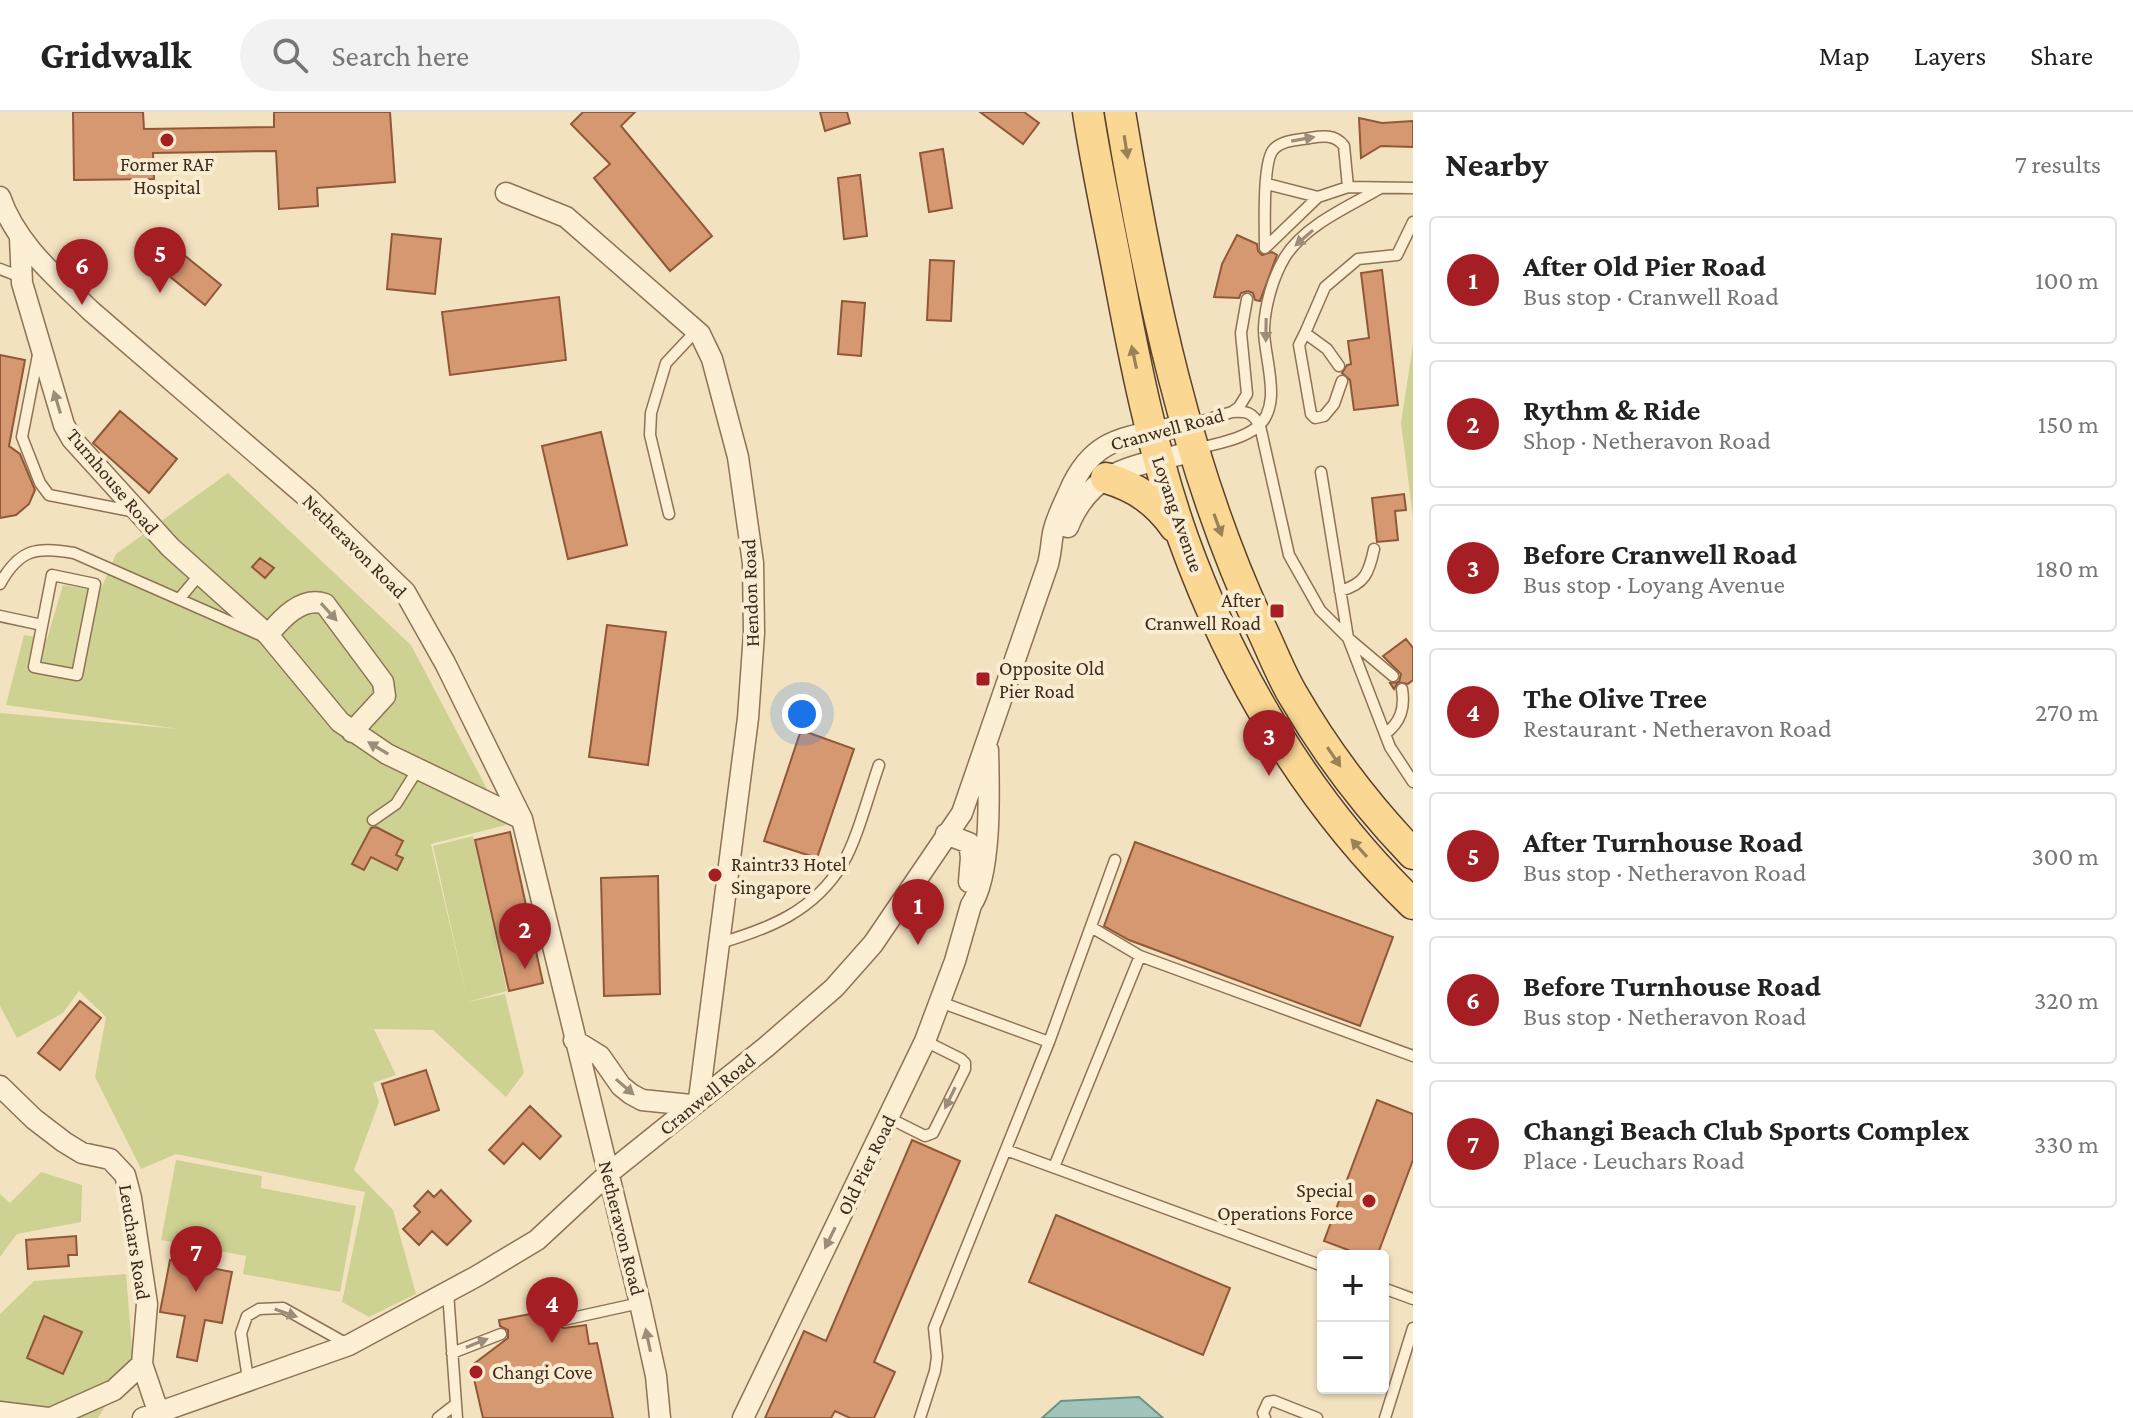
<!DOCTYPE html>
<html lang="en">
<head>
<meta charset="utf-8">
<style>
  :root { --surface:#fff; --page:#f2f2f2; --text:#222; --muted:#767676; --line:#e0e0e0; --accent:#a41e24 }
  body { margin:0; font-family:"Crimson Pro",serif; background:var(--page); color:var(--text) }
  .controls { position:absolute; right:24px; bottom:24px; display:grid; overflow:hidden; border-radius:8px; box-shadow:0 2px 6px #0004 }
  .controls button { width:72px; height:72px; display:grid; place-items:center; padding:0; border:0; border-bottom:2px solid var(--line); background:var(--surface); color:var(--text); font:40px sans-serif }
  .you { position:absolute; left:802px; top:602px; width:28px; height:28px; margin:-20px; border:6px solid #fff; border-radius:50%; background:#1a73e8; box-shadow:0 0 0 12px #1a73e833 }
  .badge { display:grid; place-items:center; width:52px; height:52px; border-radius:50%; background:var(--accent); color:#fff; font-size:26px; font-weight:700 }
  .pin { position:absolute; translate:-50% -66px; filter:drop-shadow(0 2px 4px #0008) }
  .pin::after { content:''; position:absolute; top:42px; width:28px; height:24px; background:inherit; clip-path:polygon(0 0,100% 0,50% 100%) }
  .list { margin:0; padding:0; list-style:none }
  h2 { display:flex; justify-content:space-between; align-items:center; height:104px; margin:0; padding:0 32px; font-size:34px }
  h2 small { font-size:26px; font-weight:400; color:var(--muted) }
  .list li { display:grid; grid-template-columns:52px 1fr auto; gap:24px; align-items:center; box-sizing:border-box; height:128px; margin:0 16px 16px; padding:0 16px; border:2px solid var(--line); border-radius:8px }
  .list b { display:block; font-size:30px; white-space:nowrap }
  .list p { margin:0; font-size:26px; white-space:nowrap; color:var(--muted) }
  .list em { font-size:26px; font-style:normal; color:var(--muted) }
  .icon { flex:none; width:44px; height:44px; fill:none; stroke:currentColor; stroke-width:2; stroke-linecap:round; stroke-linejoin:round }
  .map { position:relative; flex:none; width:1413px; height:1306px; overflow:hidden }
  header { display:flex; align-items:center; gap:48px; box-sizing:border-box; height:112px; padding:0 40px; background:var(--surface); border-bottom:2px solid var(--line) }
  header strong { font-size:38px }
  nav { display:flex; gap:44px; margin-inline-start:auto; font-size:28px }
  .search { width:560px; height:72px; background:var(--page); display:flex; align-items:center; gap:20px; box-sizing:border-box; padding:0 28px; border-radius:44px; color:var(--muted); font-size:30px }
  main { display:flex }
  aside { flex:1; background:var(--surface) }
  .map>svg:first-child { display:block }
</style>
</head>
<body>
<header>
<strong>Gridwalk</strong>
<div class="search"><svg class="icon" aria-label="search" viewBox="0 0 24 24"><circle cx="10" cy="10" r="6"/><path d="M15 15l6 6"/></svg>Search here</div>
<nav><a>Map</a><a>Layers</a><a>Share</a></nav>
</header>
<main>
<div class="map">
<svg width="1413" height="1306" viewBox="0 0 1413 1306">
  <rect width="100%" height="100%" fill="#f3e2c0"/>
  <path fill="#cdd292" d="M1413,232V405L1401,311Z
    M228,361L411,533L506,713L431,732L467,886L433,734L473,724L507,879L467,890L505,882L524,961L506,985L433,918L374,917L396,963L373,971L379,990L354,1058L393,1098L416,1182L369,1205L342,1190L365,1080L176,1042L141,1057L95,965L106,905L79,879L63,901L17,926L0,894V601L179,617L6,593L24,523L47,527L63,473L100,479L116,442Z
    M176,1048L262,1064L261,1076L356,1094L340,1180L243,1162L246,1144L161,1128Z
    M41,1060L82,1073L81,1110L17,1122L0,1145V1082L10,1091Z
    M126,1162L133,1249L98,1306H0V1202L34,1169Z"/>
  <path fill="#a3c4ba" stroke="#699488" stroke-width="2" d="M1139,1285L1163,1306H1042L1061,1289Z"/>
  <path fill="#d59871" stroke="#905838" stroke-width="2" d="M73,0H143L144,17L274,15V0H390L395,70L317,76L318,94L279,97L276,39L153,41L154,67L74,68Z
    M583,0H635L621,14L712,124L670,159L594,66L610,52L571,12Z
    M820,0H847L850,11L825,19Z
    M980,0H1024L1039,11L1023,32Z
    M1359,6L1382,11L1413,9V35L1381,34L1361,46Z
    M943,37L952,96L929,100L920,41Z
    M860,63L867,124L844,127L838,66Z
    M392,122L441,127L435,182L387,177Z
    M1237,123L1257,132L1258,139L1262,143L1272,140L1277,143L1260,189L1255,188L1253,181L1248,179L1241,181L1239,186L1214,185L1222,152Z
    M184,143L221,173L205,193L168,163Z
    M930,148L954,149L951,209L927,208Z
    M1382,158L1398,293L1354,298L1350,268L1342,261L1347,253L1351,252L1348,229L1369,226L1361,161Z
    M559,185L566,248L450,263L442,200Z
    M842,189L865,191L861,244L838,242Z
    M0,243L25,248L9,334L20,342L35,378L29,392L16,403L0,406Z
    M120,299L177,347L149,381L93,331Z
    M601,320L627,433L568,447L542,334Z
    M1404,382L1406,398L1395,399L1398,428L1377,430L1372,386Z
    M260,446L274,456L265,466L252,455Z
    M607,513L666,520L648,653L589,645Z
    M1406,527L1413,536V568L1408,572L1398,570L1394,577L1390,571L1399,570L1401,562L1383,544Z
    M801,618L854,637L817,746L764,729Z
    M376,715L403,729L396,743L403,746L397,758L371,745L364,758L352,752L371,716Z
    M510,720L543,871L509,879L475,728Z
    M1135,730L1393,825L1360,914L1129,828L1104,814Z
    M658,764L660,882L604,884L601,766Z
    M80,889L101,906L60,958L38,941Z
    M426,958L439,998L395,1013L382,972Z
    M1377,988L1413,1002V1048L1377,1144H1364L1324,1129Z
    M530,994L561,1024L540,1047L523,1031L504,1052L489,1038Z
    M912,1028L960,1049L874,1250L895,1260L874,1306H850L835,1299L831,1306H765L804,1219L826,1229Z
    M441,1078L471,1109L447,1133L432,1119L419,1133L403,1117L420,1100L414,1094L428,1079L434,1085Z
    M1056,1103L1230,1176L1203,1243L1029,1170Z
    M76,1124L77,1143H68L69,1154L28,1157L26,1128Z
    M170,1148L232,1160L222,1211L205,1208L197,1249L177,1245L185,1204L160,1200Z
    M562,1196V1200L555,1206L558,1214L564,1216L586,1213L589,1232L597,1231L613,1306H483L471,1254L508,1226V1218L500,1214L499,1208Z
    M44,1204L82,1220L63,1262L27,1246Z"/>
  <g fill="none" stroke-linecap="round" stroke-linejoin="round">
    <defs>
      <path id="service" d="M1267,72L1318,85
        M1265,136C1265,117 1262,48 1274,37C1283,28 1298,28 1310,26C1323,24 1335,22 1344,34L1348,75
        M1265,136L1318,85L1348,75L1413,76
        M0,157L21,165
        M1305,221L1325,175L1358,147L1397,143L1413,110
        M38,243L22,325L40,371L49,383L136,400
        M1339,254L1327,237L1305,221L1299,233L1311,302L1315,306L1324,304L1334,292L1342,269
        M1232,300C1247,299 1252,300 1260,314L1289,443L1320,498L1348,526L1390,635L1413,670
        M1189,313L1232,300L1239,295L1247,282L1241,221L1247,187
        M1198,337C1217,331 1240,328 1256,316C1285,294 1263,245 1264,216C1265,193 1273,165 1285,145C1305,113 1348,95 1379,77
        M1321,360L1348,526L1393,564
        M669,402L650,323L651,301L666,251L696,219
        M52,463L95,472L77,563L34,555Z
        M0,472C19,437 37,434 74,441L258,522
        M1340,479C1365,472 1369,461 1374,437
        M180,486L200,462
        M0,504L42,513
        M1385,622C1401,610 1405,596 1402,577
        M373,708L396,692L418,657
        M1091,815L1140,844L1413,944
        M717,832C768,817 814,800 843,751C857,728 869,681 879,653
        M940,890L1049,930
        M889,1006L925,1024L933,1021L965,957V951L961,947L925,929
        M1006,1038L1323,1154
        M1054,1055L1140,844
        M1383,1176L1413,1187
        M448,1180L457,1306
        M563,1208L640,1191
        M452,1241L501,1222
        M248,1267L241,1221L247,1204L259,1197L283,1196L349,1233
        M438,1306L456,1292
        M920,1306L935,1259L937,1245L934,1216L1049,930L1115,748
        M1265,1306L1263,1301L1268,1290L1274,1289L1317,1306
        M1385,1306L1413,1216"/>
      <path id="minor" d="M506,81L566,105L700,222L712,247L738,345L753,451L754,521L748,606L699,987
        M0,85C16,132 56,165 91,199L308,386L405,480L445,551L522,707L640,1191L656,1264L660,1306
        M20,126L22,171L64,313L72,327L170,435L268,523L340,610L387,642L522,707
        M1068,415C1093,353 1138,355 1194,339
        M268,523C282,506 302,484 325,492L383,570L385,584L352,620
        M946,722L969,731L971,745L969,770
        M574,928L600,944L621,974L631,982L642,988L691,993
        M0,974L34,1007L64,1030L82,1041L110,1047L125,1063L131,1086L147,1192L142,1252L159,1302
        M0,1300L48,1306
        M51,1306L114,1278L142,1252
        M143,1306L349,1233L477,1164L537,1128L609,1061L766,935L834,876L873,832L962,701L1048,452C1051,441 1051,432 1053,421C1056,407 1063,393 1069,380C1094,321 1130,326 1186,313
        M743,1306L925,929L955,849L971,793C992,763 989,676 988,638"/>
      <path id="primary" d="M1088,0C1096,52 1107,103 1117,155C1134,246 1152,338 1183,426C1232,562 1308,691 1413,792
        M1120,0C1149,175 1186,357 1262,518C1272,539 1281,563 1293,583C1326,640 1368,695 1413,742
        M1106,366C1136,375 1157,389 1175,415"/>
    </defs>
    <use href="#service" stroke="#8e7255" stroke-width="13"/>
    <use href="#minor" stroke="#8e7255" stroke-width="23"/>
    <use href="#primary" stroke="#5b402a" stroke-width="33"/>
    <use href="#service" stroke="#fcefd4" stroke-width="10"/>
    <use href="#minor" stroke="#fcefd4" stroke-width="20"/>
    <use href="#primary" stroke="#fad793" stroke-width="30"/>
  </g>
  <defs><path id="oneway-solid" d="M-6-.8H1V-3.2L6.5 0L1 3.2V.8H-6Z" transform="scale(2)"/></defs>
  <g fill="#9c8c78">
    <use href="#oneway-solid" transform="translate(1303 27) rotate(-10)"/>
    <use href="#oneway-solid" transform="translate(1304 126) rotate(139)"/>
    <use href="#oneway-solid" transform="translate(1266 218) rotate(91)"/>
    <use href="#oneway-solid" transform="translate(57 290) rotate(-107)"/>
    <use href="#oneway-solid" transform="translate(329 500) rotate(48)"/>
    <use href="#oneway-solid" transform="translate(378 636) rotate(-149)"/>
    <use href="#oneway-solid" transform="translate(625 975) rotate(41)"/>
    <use href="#oneway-solid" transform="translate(950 986) rotate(116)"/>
    <use href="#oneway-solid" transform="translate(830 1126) rotate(116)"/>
    <use href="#oneway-solid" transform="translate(286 1201) rotate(19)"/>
    <use href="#oneway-solid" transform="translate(648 1228) rotate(-102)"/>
    <use href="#oneway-solid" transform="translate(477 1231) rotate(-22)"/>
  </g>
  <g fill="#9b8058">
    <use href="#oneway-solid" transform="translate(1126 35) rotate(81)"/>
    <use href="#oneway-solid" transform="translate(1134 245) rotate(-102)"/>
    <use href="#oneway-solid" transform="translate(1218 413) rotate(70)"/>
    <use href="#oneway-solid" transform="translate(1334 645) rotate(56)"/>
    <use href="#oneway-solid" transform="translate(1359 736) rotate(-132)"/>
  </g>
  <g fill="#a41e24" stroke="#f9ecd0" stroke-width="3">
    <circle cx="167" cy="28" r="8"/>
    <rect x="1269" y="491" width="16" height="16" rx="4"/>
    <rect x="975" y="559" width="16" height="16" rx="4"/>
    <circle cx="715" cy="763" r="8"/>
    <circle cx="1369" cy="1089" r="8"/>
    <circle cx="476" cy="1260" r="8"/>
  </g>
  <g text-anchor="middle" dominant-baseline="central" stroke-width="8" stroke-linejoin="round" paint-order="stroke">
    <g font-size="20" fill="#3c2a1c" stroke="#f9ecd0" text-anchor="start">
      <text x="167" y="52" text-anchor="middle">Former RAF<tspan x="167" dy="23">Hospital</tspan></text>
      <text x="1261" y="488" text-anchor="end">After<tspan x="1261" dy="23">Cranwell Road</tspan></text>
      <text x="999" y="556">Opposite Old<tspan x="999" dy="23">Pier Road</tspan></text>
      <text x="731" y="752">Raintr33 Hotel<tspan x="731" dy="23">Singapore</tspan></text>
      <text x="1353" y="1078" text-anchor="end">Special<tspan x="1353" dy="23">Operations Force</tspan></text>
      <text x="492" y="1260">Changi Cove</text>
    </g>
    <g font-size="20" fill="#3c2a1c" stroke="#f9ecd0">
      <text transform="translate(1167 317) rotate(-15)">Cranwell Road</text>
      <text transform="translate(113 369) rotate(50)">Turnhouse Road</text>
      <text transform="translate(1178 402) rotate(71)">Loyang Avenue</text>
      <text transform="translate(355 434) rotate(45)">Netheravon Road</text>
      <text transform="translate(750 481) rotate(-92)">Hendon Road</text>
      <text transform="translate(707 982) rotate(-39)">Cranwell Road</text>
      <text transform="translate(866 1053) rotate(-64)">Old Pier Road</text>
      <text transform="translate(622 1116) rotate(76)">Netheravon Road</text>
      <text transform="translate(135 1130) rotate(81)">Leuchars Road</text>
    </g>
  </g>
</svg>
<div class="controls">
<button>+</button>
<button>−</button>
</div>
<div class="you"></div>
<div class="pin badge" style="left:918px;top:833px">1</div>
<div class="pin badge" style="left:525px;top:857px">2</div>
<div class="pin badge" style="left:1269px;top:664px">3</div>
<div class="pin badge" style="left:552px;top:1231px">4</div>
<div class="pin badge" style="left:160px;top:181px">5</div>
<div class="pin badge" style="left:82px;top:193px">6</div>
<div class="pin badge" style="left:196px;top:1180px">7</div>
</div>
<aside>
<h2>Nearby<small>7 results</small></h2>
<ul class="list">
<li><span class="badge">1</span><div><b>After Old Pier Road</b><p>Bus stop · Cranwell Road</p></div><em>100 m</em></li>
<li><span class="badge">2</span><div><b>Rythm &amp; Ride</b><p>Shop · Netheravon Road</p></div><em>150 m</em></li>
<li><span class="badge">3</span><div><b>Before Cranwell Road</b><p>Bus stop · Loyang Avenue</p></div><em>180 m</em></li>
<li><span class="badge">4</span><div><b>The Olive Tree</b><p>Restaurant · Netheravon Road</p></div><em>270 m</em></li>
<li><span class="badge">5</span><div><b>After Turnhouse Road</b><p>Bus stop · Netheravon Road</p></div><em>300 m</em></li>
<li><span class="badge">6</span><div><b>Before Turnhouse Road</b><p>Bus stop · Netheravon Road</p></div><em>320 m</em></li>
<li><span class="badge">7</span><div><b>Changi Beach Club Sports Complex</b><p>Place · Leuchars Road</p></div><em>330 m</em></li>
</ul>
</aside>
</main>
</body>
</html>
